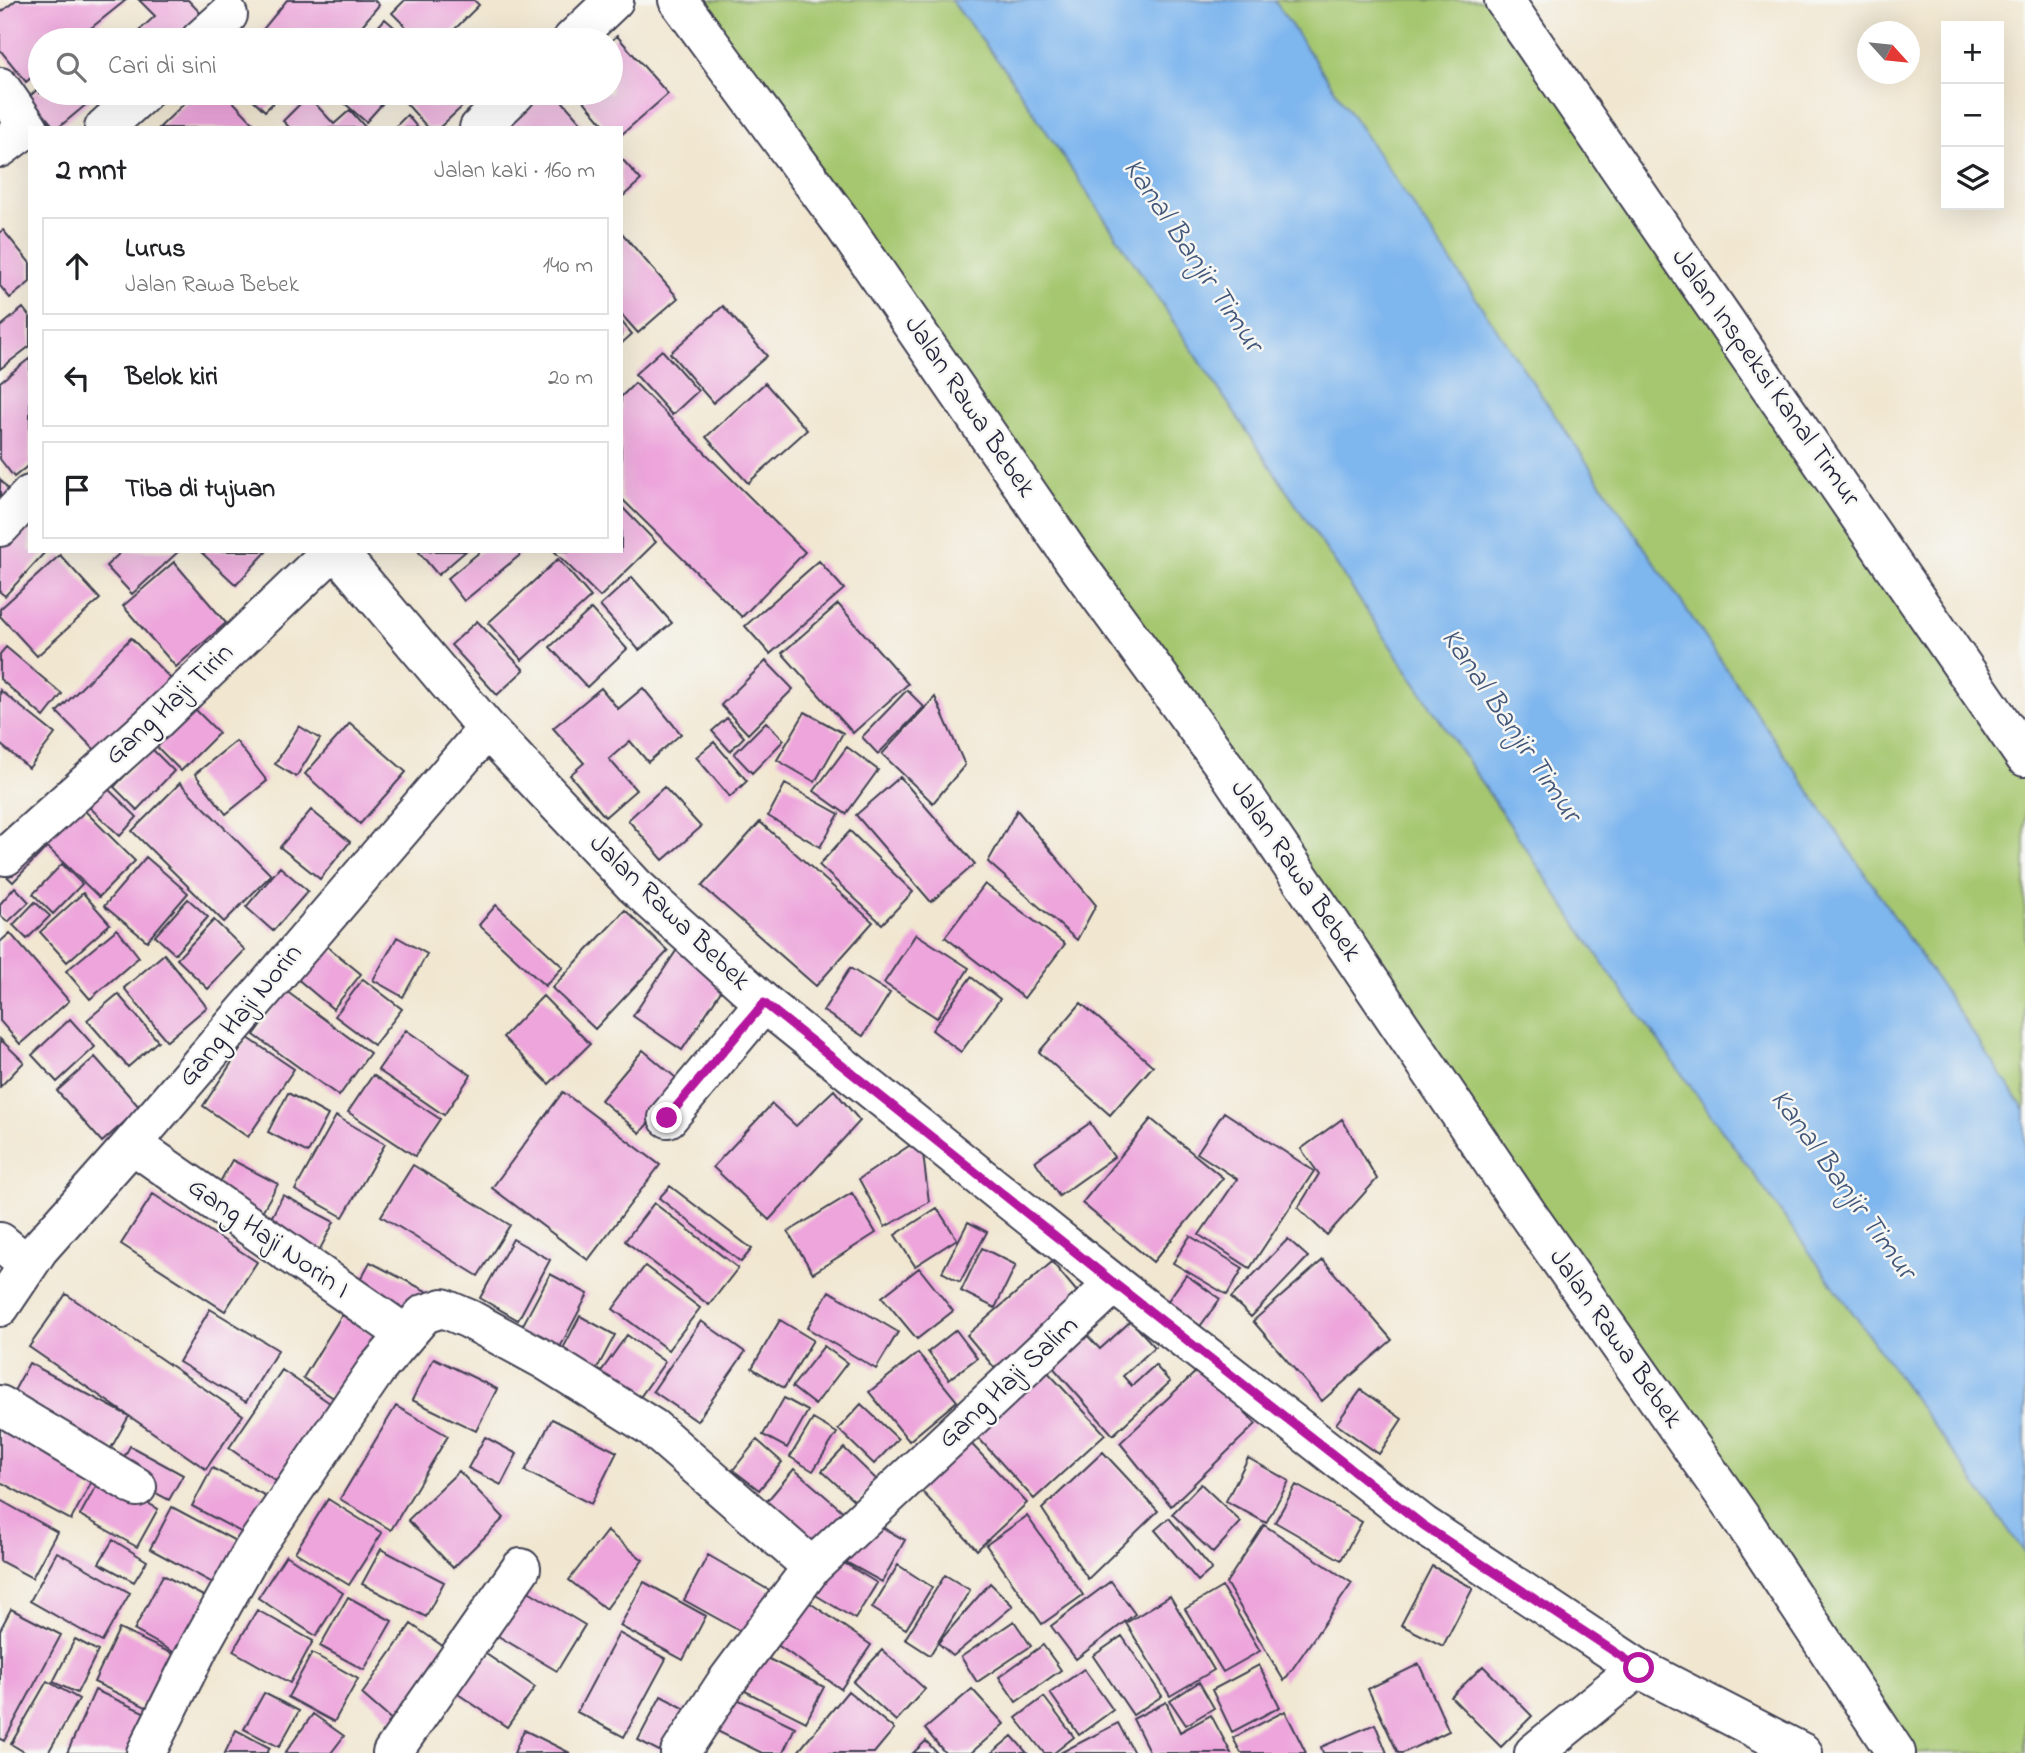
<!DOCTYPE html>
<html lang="id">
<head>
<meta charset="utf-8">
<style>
  :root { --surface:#fff; --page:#f6f6f6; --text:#202124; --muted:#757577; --line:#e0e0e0 }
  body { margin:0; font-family:"Indie Flower",sans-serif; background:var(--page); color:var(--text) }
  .controls { position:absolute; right:21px; top:21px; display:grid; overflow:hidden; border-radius:0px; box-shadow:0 7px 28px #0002 }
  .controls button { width:63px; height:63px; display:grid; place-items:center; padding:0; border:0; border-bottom:2px solid var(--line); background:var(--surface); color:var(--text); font:35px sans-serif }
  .compass { position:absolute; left:1857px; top:21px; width:63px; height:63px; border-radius:50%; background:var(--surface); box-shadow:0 7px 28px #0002; rotate:117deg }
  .stop { position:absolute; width:21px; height:21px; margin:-16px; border:5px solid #b5179e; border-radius:50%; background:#fff }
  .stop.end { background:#b5179e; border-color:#fff; box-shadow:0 2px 7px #0008 }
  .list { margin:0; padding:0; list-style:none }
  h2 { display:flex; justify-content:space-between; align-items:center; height:91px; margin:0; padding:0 28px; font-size:30px }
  h2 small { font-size:23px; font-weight:400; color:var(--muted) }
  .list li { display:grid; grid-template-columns:46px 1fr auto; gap:21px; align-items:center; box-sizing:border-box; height:98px; margin:0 14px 14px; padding:0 14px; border:2px solid var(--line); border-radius:0px }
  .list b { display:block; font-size:26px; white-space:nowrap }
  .list p { margin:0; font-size:23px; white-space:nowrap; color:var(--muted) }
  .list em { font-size:23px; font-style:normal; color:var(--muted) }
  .icon { flex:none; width:38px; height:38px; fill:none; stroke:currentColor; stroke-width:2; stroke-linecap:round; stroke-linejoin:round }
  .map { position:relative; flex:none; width:2025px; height:1753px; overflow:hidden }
  .search { position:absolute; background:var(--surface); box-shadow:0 7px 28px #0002; left:28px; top:28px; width:595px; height:77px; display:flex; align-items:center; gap:18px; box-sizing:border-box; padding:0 24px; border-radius:38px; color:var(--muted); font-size:26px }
  .panel { position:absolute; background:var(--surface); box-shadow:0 7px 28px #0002; left:28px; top:126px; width:595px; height:427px; border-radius:0px }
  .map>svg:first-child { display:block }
</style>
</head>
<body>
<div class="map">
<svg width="2025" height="1753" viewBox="0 0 2025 1753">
  <rect width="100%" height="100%" fill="#f6f6f2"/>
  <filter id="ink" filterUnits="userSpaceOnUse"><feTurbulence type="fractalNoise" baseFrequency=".0143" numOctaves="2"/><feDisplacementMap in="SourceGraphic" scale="14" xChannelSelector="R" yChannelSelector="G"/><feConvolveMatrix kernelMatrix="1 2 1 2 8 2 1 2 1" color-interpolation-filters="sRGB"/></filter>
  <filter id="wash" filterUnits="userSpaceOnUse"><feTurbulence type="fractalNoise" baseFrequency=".00686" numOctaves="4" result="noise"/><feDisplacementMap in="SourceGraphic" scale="28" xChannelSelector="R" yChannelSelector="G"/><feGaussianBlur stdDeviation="1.57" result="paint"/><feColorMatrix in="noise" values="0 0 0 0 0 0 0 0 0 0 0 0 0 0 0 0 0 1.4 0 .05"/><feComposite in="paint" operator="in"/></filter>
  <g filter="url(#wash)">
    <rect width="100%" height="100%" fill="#f1e7d1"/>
    <path fill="#a6c76f" stroke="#647455" stroke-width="2" d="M677,0H951L1006,71L1579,928L2025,1552V1753H1896Z
      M1269,0H1503L2025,759V1118Z"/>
    <path fill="#7eb6ee" stroke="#506c94" stroke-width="2" d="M951,0H1274L2025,1110V1553L1608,971L1006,71Z"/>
    <g id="blocks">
      <path fill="#eda5db" d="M16,0H126L76,40H40V70L26,82L0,50V13Z
        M139,0H188L209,22L189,40H129L155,16Z
        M287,0H374L379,5L350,40H269L260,33Z
        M405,0H474L479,5L444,40H419L392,13Z
        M385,19L409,40H366Z
        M617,36L668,94L621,135V128H607L577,93H611V41Z
        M40,87V93H100L58,128H55L29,97Z
        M195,93H225L258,128H159Z
        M246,93H283L265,111Z
        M333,93H392L366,122Z
        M397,93H477L439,128H428Z
        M528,93H555L586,128H511L502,118Z
        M308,96L334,124L350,110L366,128H290L283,121Z
        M407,115L418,128H394Z
        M621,158L641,180L621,198Z
        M3,230L30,263V282L10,298L0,286V232Z
        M621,232L678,298L638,333L621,314Z
        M723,306L767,356L713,403L670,353Z
        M23,308L30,317V346L0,369V327Z
        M621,321L632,334L621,344Z
        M662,350L698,391L672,415L635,374Z
        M30,358V464L14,477L0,459V382Z
        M635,383L805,552L742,617L621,498V397Z
        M765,383L807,430L748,483L706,437Z
        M0,479L15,498L0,510Z
        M621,506L656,542L600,597L554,551H621Z
        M16,513L30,525V551H46L5,596L0,592V531Z
        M122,551H179L132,594L106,566Z
        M200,551H267L236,585Z
        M418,551H466L438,575Z
        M481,551H517L520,555L464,601L447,579Z
        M60,555L100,599L37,656L0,616V609Z
        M558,559L591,597L522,660L488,623Z
        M819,561L844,589L770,654L745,626Z
        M174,562L226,623L176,667L123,606Z
        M632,577L672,623L639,650L600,606Z
        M838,604L908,684L853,733L782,653Z
        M591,609L627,649L587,687L550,647Z
        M477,621L524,670L497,695L451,645Z
        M131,638L176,684L102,757L57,712Z
        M6,647L62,694L44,717L0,679V654Z
        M766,661L793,689L748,734L721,705Z
        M601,688L618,709L643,688L681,734L648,762L630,741L609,759L636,790L605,817L570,775L584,763L553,728Z
        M0,690L55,734L29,768L0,744Z
        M907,690L924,707L878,754L862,737Z
        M935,697L965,765L933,803L882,754Z
        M195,709L219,733L181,771L157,747Z
        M805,712L843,733L815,782L777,760Z
        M727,718L744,737L730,751L712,731Z
        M766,722L784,740L752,773L734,754Z
        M350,723L406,772L360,824L305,774Z
        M299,726L320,739L296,777L275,764Z
        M236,741L267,781L226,814L195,774Z
        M714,742L747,781L730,797L696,757Z
        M847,747L878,770L846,814L814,791Z
        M151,748L174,771L137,810L114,787Z
        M900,777L975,864L931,902L856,815Z
        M180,783L271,875L224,922L132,831Z
        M103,784L137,817L120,836L85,803Z
        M785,784L839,814L820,847L768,816Z
        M664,787L701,827L663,860L628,820Z
        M78,804L135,861L99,897L41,841Z
        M311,810L350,842L320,879L280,847Z
        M1017,810L1096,905L1077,940L988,862Z
        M760,822L873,922L816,986L702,886Z
        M850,831L913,892L882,924L819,865Z
        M32,834L46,848L13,882L0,870Z
        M146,857L188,893L147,941L104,906Z
        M62,864L82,884L53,914L33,894Z
        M280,867L308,891L273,931L246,907Z
        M985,884L1065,944L1024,998L945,937Z
        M15,887L29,902L8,922L0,915V904Z
        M83,893L110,924L67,962L40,932Z
        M188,899L208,917L175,954L155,936Z
        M35,902L50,916L27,939L13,925Z
        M496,905L563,967L545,986L479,925Z
        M625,910L668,951L595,1029L552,988Z
        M214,920L245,950L208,989L177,959Z
        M117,929L139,957L90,999L66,971Z
        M10,933L69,1001L20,1044L0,1021V942Z
        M916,934L969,968L937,1018L884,983Z
        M397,937L427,954L403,997L373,980Z
        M322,942L361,974L333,1009L294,976Z
        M680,945L729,979L682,1050L633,1016Z
        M164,954L207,1007L167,1041L124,988Z
        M850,968L890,993L863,1036L823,1011Z
        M971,977L1000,999L961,1052L932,1030Z
        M363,979L402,1009L374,1045L335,1016Z
        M286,991L370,1053L339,1096L254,1035Z
        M118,994L158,1041L128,1067L87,1020Z
        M543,996L590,1044L549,1084L503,1037Z
        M1081,1003L1153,1066L1110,1115L1039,1052Z
        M70,1019L95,1047L57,1082L32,1055Z
        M406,1030L471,1075L444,1115L378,1070Z
        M248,1038L294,1069L248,1137L203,1106Z
        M0,1039L24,1062L0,1087Z
        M643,1050L682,1083L640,1133L601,1100Z
        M95,1057L140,1108L102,1142L57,1091Z
        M373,1075L440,1119L415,1156L348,1112Z
        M834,1090L860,1121L769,1220L713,1167L772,1104L796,1126Z
        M563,1092L660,1165L588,1260L492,1188Z
        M288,1093L328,1115L308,1153L268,1132Z
        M1224,1112L1314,1171L1250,1268L1199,1235L1237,1179L1197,1153Z
        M336,1116L385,1144L343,1217L295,1190Z
        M1151,1119L1223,1178L1153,1262L1082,1203Z
        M1342,1119L1377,1179L1327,1235L1298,1208L1319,1174L1301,1149Z
        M1090,1123L1114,1157L1059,1196L1035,1161Z
        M921,1138L929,1202L885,1227L859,1179Z
        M232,1160L278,1184L259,1217L214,1193Z
        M413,1165L510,1225L478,1276L381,1216Z
        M670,1186L752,1249L741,1262L659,1198Z
        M852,1193L876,1233L813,1273L788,1232Z
        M153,1194L257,1262L225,1311L121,1244Z
        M283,1195L334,1222L317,1255L266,1228Z
        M654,1203L738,1268L709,1305L625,1241Z
        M937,1208L957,1239L915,1266L895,1235Z
        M968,1222L987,1232L960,1282L942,1272Z
        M1190,1236L1243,1268L1227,1295L1173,1263Z
        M513,1239L550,1260L518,1320L480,1298Z
        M1288,1239L1308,1257L1251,1317L1231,1298Z
        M982,1248L1016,1265L995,1308L961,1291Z
        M1323,1260L1392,1340L1322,1401L1253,1321Z
        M370,1262L428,1292L412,1324L353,1293Z
        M1052,1262L1083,1299L997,1371L967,1335Z
        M645,1266L700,1308L668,1350L613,1309Z
        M919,1268L953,1311L917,1339L882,1297Z
        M550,1274L588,1294L557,1353L518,1334Z
        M1186,1275L1220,1299L1198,1329L1165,1305Z
        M829,1291L898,1332L876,1369L807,1328Z
        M66,1294L243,1415L206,1469L29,1347Z
        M210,1309L278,1350L246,1402L179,1362Z
        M342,1315L383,1341L343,1404L303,1378Z
        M580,1316L615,1335L592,1378L557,1360Z
        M780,1320L813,1340L784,1388L752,1368Z
        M701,1321L745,1352L697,1421L653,1391Z
        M1131,1321L1155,1347L1123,1376L1132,1386L1155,1365L1170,1382L1113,1435L1050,1364L1084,1332L1100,1349Z
        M956,1330L977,1358L949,1379L928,1352Z
        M627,1335L665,1362L638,1400L600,1373Z
        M824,1346L847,1363L815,1405L792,1387Z
        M918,1353L957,1401L909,1441L869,1392Z
        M434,1358L497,1389L476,1431L412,1400Z
        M29,1363L129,1416L105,1459L6,1406Z
        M1201,1367L1256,1424L1171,1506L1120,1443Z
        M1044,1368L1105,1434L1034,1499L974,1433Z
        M282,1370L340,1410L286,1488L229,1448Z
        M1361,1390L1402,1419L1379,1454L1336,1424Z
        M784,1398L808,1411L787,1448L763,1435Z
        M861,1404L898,1439L874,1464L838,1429Z
        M396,1406L448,1436L391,1530L340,1499Z
        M552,1419L617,1452L591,1504L525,1471Z
        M813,1419L837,1433L813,1471L790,1457Z
        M0,1427L94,1477L71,1520L0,1482Z
        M964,1436L1027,1503L977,1550L914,1483Z
        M485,1437L517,1454L501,1485L468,1468Z
        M757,1440L782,1462L759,1490L733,1470Z
        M130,1446L183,1475L169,1500L116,1472Z
        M844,1448L877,1480L857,1503L822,1471Z
        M1103,1452L1158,1511L1088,1579L1042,1509Z
        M1248,1458L1289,1481L1266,1523L1226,1501Z
        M212,1468L270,1498L250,1537L192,1506Z
        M794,1469L846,1514L815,1550L763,1506Z
        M459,1471L504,1518L453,1568L408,1520Z
        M101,1477L158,1509L137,1547L80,1515Z
        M1201,1484L1241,1522L1213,1553L1172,1514Z
        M1296,1485L1362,1522L1341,1560L1275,1522Z
        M328,1499L382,1533L349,1585L295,1552Z
        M0,1500L57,1532L32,1578L0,1561Z
        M172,1507L243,1545L220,1587L150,1549Z
        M1027,1516L1083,1595L1042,1624L986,1545Z
        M1169,1518L1212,1569L1198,1581L1155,1530Z
        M867,1519L905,1540L882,1582L844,1561Z
        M1264,1525L1352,1583L1284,1681L1226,1583Z
        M607,1531L643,1560L606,1609L569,1580Z
        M113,1540L147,1561L134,1582L99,1563Z
        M381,1549L444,1582L426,1617L362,1584Z
        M57,1552L130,1593L102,1642L30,1601Z
        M286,1555L343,1593L316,1636L258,1598Z
        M708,1555L779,1596L756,1640L684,1600Z
        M831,1555L877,1583L855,1619L809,1591Z
        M898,1565L932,1587L906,1629L872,1608Z
        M1432,1566L1473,1588L1443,1646L1401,1625Z
        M163,1575L209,1599L179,1655L134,1630Z
        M945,1575L970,1590L930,1655L905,1639Z
        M1111,1581L1135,1614L1076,1659L1051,1626Z
        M644,1582L706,1616L683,1660L620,1626Z
        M990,1583L1013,1606L953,1656L938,1643Z
        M1222,1587L1260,1651L1223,1672L1185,1609Z
        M525,1589L585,1625L557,1671L498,1636Z
        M797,1594L871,1645L841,1689L766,1637Z
        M1170,1596L1214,1670L1170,1696L1126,1623Z
        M348,1597L392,1621L364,1670L320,1646Z
        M11,1609L61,1635L4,1741L0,1739V1630Z
        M257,1610L313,1641L290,1683L233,1651Z
        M1014,1621L1031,1646L977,1682L961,1657Z
        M411,1624L447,1649L394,1722L362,1694Z
        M119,1629L180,1657L154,1711L94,1682Z
        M619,1633L666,1659L624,1737L577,1712Z
        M1122,1636L1162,1696L1133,1715L1093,1656Z
        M75,1639L98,1651L77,1693L53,1682Z
        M1043,1645L1061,1670L1016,1702L999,1677Z
        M480,1650L535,1687L507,1727L452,1690Z
        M882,1650L925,1689L896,1721L853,1682Z
        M312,1653L358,1679L334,1722L288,1697Z
        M763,1656L824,1687L806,1722L745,1691Z
        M1419,1664L1449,1731L1403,1753H1398L1368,1689Z
        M1259,1665L1280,1707L1232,1732L1212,1690Z
        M1483,1666L1532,1716L1501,1747L1451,1697Z
        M1084,1669L1113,1710L1079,1735L1050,1693Z
        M47,1681L79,1699L48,1753H26L11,1744Z
        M1199,1682L1214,1708L1186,1725L1170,1701Z
        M972,1689L1004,1724L971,1753H945L925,1729Z
        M95,1690L148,1714L132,1753H67Z
        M848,1691L894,1729L874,1753H797Z
        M264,1693L299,1711L279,1747L244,1729Z
        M661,1696L697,1715L663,1753L638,1740Z
        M733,1697L795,1727L783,1753H762L717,1731Z
        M1044,1697L1074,1737L1054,1753H1044L1016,1718Z
        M1166,1702L1180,1732L1211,1715L1231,1753H1150L1133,1719Z
        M1285,1711L1306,1753H1241L1233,1738Z
        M313,1714L344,1736L331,1753H285Z
        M1118,1723L1134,1753H1060Z
        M1375,1724L1387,1753H1323L1321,1747Z
        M236,1730L270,1748L267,1753H225Z
        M524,1730L570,1753H514Z
        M1012,1736L1027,1753H992Z
        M926,1741L937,1753H913Z"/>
    </g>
  </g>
  <g filter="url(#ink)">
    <use href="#blocks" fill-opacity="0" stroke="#414052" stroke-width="2"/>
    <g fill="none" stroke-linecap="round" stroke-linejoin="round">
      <defs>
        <path id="minor" d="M200,40L228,15
          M572,40L614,0
          M104,128L143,93
          M479,128L516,93
          M0,148L28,127
          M0,527L30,495
          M6,856L151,725L332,551
          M668,1118L764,1003
          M132,1144L405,1334
          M0,1242L28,1265
          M0,1307L39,1249L132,1144L487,729
          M0,1405L137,1487
          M146,1753L200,1645L253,1550L376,1370L424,1314L443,1308L469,1319L543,1359L653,1428L812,1567
          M392,1753L521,1568
          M680,1753L727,1681L812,1567L1114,1284
          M1534,1753L1638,1668"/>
        <path id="tertiary" d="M678,0L843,224L1073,559L1225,767L1529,1216L1741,1518L1896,1753
          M1504,0L2025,757
          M0,87L30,130
          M337,551L487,729L635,886L764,1003L1114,1284L1423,1525L1638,1668L1803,1753"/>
      </defs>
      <use href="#minor" stroke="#414052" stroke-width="42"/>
      <use href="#tertiary" stroke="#414052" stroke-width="42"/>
      <use href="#minor" stroke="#fff" stroke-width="38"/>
      <use href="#tertiary" stroke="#fff" stroke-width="38"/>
    </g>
  </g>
  <g fill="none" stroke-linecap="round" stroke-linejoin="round" filter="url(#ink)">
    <path stroke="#b5179e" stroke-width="9" d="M667,1118L764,1003L1114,1283L1423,1525L1639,1668"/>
  </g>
  <g text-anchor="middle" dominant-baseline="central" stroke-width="5" stroke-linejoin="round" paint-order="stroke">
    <g font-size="28" fill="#22223b" stroke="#f6f6f2">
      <text transform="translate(1765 378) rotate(55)">Jalan Inspeksi Kanal Timur</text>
      <text transform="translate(969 407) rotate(56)">Jalan Rawa Bebek</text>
      <text transform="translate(170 705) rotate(-43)">Gang Haji Tirin</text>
      <text transform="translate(1295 871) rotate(56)">Jalan Rawa Bebek</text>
      <text transform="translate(669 913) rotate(44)">Jalan Rawa Bebek</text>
      <text transform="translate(241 1016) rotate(-50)">Gang Haji Norin</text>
      <text transform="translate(268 1239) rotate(35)">Gang Haji Norin I</text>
      <text transform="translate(1615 1339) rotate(55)">Jalan Rawa Bebek</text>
      <text transform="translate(1009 1383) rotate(-43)">Gang Haji Salim</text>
    </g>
    <g font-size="30" font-style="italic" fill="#42567a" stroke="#f6f6f2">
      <text transform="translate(1192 256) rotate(56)">Kanal Banjir Timur</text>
      <text transform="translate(1510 726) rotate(56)">Kanal Banjir Timur</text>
      <text transform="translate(1842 1185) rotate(54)">Kanal Banjir Timur</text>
    </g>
  </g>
</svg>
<div class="controls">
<button>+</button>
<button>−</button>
<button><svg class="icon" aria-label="layers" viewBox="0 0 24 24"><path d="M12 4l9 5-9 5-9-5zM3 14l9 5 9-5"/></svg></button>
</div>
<svg class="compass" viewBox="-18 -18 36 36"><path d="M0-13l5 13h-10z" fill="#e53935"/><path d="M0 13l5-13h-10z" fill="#757577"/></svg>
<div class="stop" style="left:1639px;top:1668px"></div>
<div class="stop end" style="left:667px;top:1118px"></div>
<div class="search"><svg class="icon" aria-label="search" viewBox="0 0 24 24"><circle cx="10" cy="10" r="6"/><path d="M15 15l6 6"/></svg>Cari di sini</div>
<section class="panel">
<h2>2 mnt<small>Jalan kaki · 160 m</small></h2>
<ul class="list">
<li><svg class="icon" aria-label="ahead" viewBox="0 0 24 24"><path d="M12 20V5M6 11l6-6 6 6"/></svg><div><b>Lurus</b><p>Jalan Rawa Bebek</p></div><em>140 m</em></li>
<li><svg class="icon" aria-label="left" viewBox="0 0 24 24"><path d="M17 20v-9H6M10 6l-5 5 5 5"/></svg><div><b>Belok kiri</b></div><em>20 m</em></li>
<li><svg class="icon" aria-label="arrive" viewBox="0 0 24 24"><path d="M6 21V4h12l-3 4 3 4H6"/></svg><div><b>Tiba di tujuan</b></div></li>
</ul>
</section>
</div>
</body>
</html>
